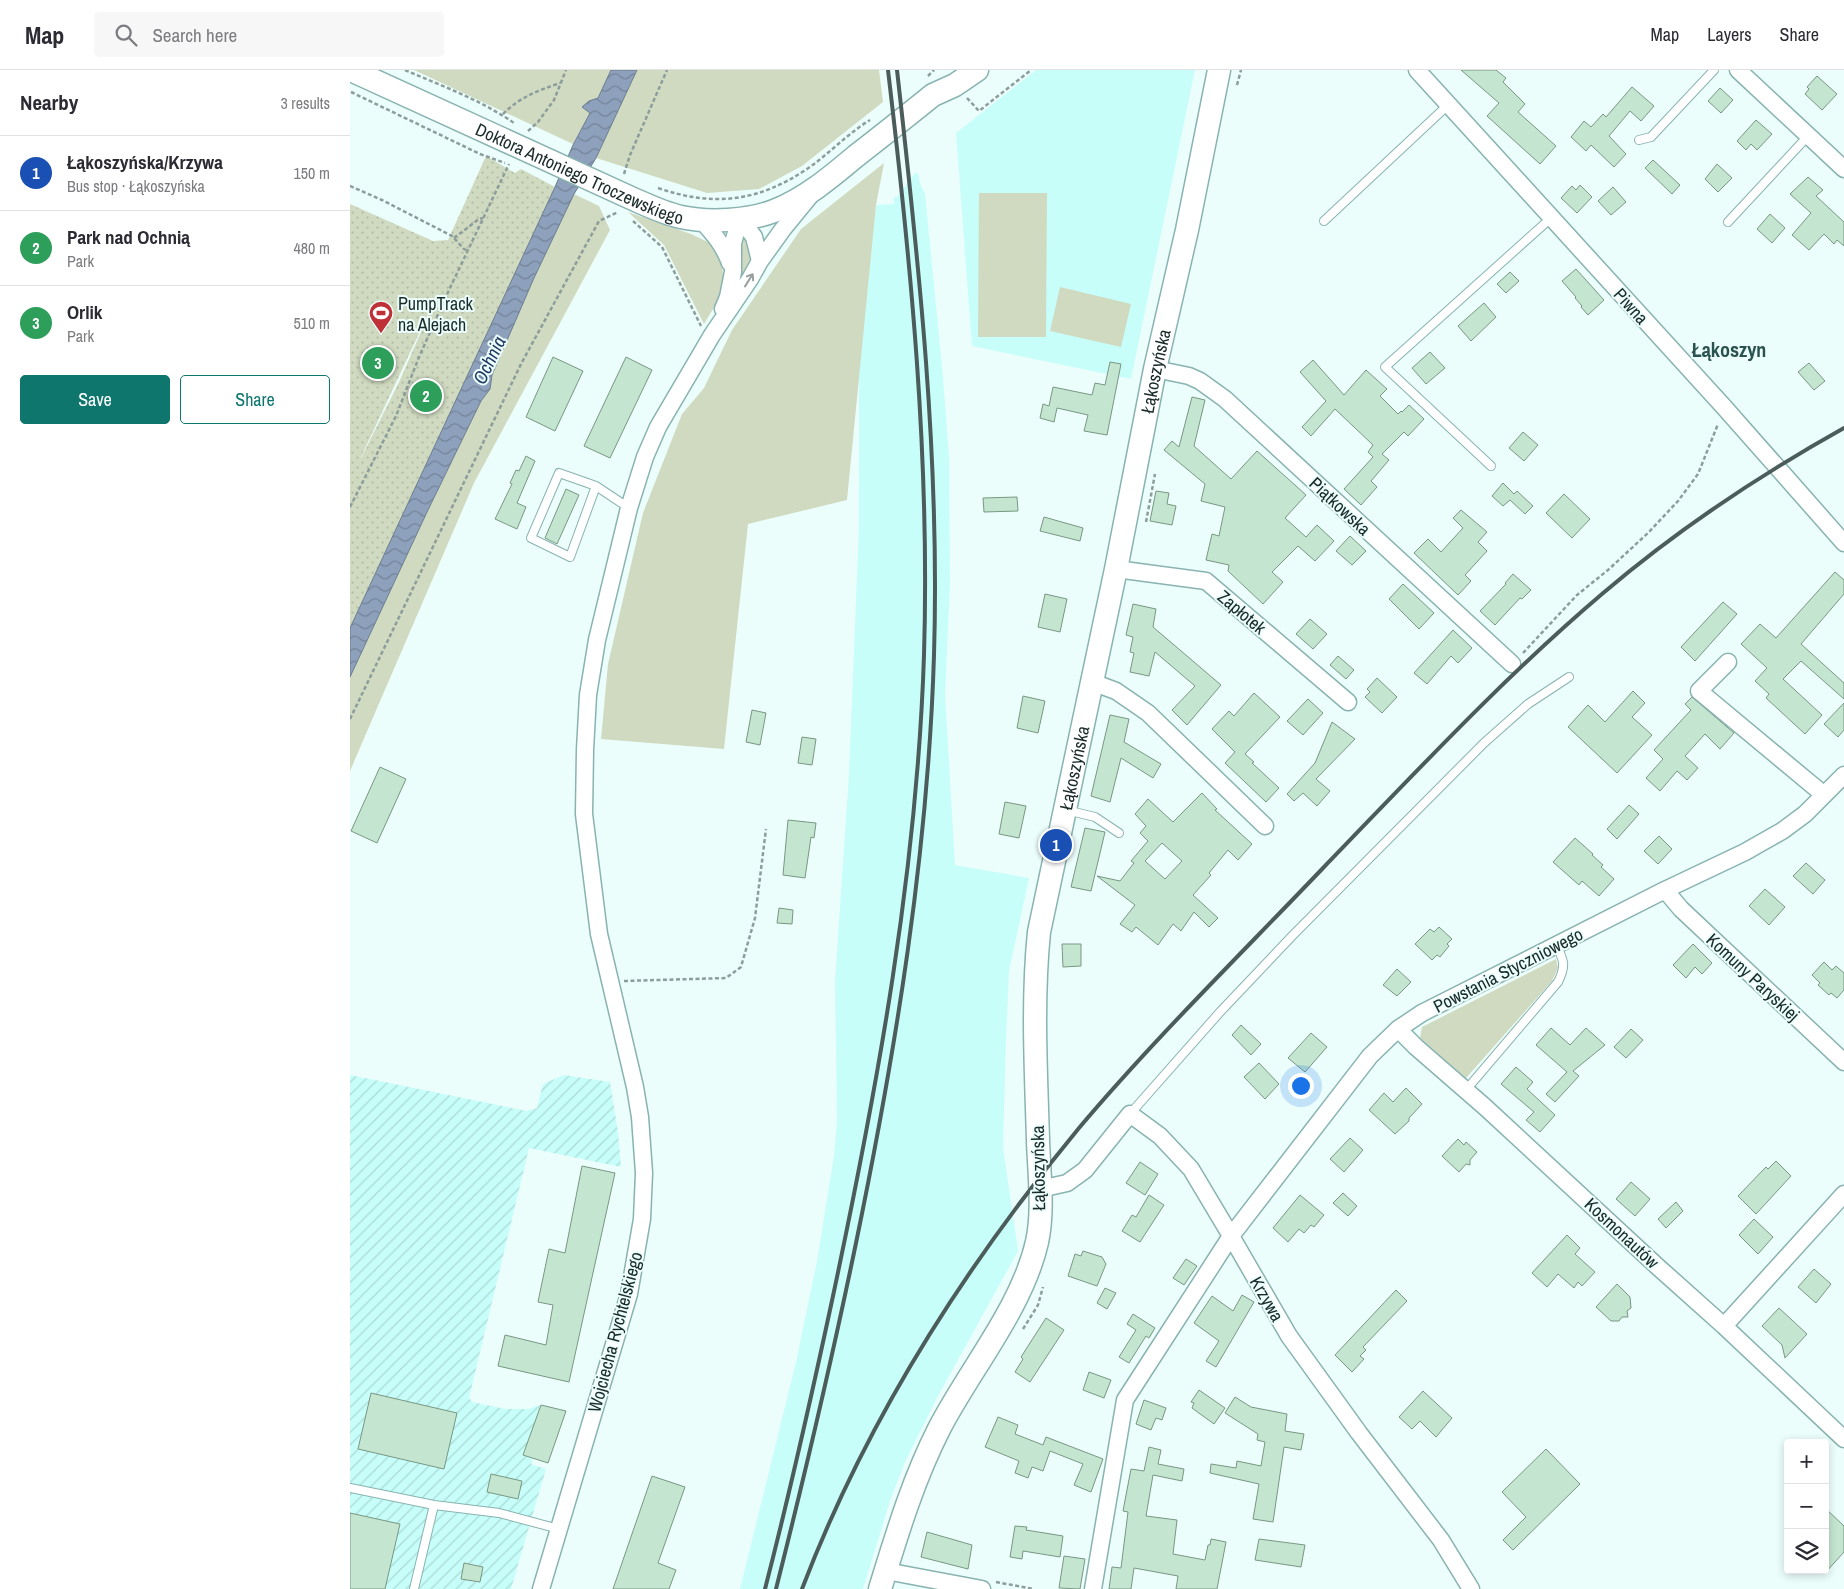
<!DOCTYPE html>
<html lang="en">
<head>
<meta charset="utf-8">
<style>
  :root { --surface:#fff; --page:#f7f7f7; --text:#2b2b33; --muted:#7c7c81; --line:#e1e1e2; --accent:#0f766e }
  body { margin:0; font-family:"Archivo Narrow",sans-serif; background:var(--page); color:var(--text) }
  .controls { position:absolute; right:15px; bottom:15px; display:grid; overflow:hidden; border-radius:5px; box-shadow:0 2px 8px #0003 }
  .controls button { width:45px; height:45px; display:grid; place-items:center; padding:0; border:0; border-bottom:1px solid var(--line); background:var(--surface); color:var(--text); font:25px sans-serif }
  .you { position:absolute; left:950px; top:1015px; width:18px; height:18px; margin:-12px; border:4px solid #fff; border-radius:50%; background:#1a73e8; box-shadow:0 0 0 8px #1a73e833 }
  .badge { display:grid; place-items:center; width:32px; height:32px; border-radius:50%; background:var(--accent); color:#fff; font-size:16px; font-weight:700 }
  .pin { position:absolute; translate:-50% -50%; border:2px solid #fff; box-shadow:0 1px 5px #0006 }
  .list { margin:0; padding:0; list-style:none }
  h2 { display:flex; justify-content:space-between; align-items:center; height:65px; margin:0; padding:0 20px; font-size:21px }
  h2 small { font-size:16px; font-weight:400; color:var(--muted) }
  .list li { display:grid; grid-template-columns:32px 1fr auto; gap:15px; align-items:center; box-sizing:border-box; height:75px; padding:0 20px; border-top:1px solid var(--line) }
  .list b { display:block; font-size:19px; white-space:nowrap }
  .list p { margin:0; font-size:16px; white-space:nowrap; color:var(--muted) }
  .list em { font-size:16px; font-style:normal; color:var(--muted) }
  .actions { display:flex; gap:10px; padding:15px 20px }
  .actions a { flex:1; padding:11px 0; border:1px solid var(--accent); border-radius:5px; text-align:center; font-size:18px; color:var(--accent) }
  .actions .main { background:var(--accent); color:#fff }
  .icon { flex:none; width:28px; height:28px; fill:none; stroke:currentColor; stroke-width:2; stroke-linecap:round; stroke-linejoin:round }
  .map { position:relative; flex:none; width:1494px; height:1519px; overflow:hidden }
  header { display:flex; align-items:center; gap:30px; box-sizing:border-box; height:70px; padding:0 25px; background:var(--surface); border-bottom:1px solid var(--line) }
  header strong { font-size:24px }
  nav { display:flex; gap:28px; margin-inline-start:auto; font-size:18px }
  .search { width:350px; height:45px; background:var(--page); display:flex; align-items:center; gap:12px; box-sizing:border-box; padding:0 18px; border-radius:5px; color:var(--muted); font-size:19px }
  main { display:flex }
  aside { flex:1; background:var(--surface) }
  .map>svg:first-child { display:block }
</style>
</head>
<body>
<header>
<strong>Map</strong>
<div class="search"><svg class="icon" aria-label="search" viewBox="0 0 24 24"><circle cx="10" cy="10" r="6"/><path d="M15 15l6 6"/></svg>Search here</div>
<nav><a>Map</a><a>Layers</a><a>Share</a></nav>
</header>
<main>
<aside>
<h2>Nearby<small>3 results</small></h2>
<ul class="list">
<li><span class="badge" style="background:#1a4fb4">1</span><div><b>Łąkoszyńska/Krzywa</b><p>Bus stop · Łąkoszyńska</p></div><em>150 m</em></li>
<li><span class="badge" style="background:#2e9e5b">2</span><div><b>Park nad Ochnią</b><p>Park</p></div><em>480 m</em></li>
<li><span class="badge" style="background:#2e9e5b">3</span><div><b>Orlik</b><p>Park</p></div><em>510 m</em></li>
</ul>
<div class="actions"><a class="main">Save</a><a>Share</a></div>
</aside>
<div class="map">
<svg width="1494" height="1519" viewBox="0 0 1494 1519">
  <defs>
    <pattern id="industrial-furrows" width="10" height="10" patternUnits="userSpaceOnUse" patternTransform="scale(1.25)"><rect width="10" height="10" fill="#c7fefa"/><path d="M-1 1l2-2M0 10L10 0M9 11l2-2" fill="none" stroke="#aadad6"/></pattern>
    <pattern id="park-dots" width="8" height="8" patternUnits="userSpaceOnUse" patternTransform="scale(1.25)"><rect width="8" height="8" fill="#d0dac0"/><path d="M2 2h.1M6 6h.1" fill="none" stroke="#b2bba5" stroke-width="1.8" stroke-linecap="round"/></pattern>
    <pattern id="water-waves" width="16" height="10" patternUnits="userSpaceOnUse" patternTransform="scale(1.25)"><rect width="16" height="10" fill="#8ea1bc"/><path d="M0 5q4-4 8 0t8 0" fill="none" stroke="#738399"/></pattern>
  </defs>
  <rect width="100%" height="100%" fill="#ecfefc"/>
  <path fill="#c7fefa" d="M686,0H845L781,309L622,276L606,63Z
    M565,103H568L570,113L575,124L593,307L599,387L600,511L595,625L605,795L679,808L659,901L656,970L653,1077L668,1181L588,1326L555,1392L541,1428L513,1519H390L446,1292L467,1191L484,1086L487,1051L485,911L499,704L509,456V294L526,135L544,134V127H547Z"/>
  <path fill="url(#industrial-furrows)" d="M0,1005L177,1041L187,1038L193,1014L214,1005L260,1012L268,1062L271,1097L179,1078L119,1328L122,1332L156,1339H178L191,1335L173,1385L183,1388L181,1394L196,1399L161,1519H0Z"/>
  <path fill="#d0dac0" d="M64,0H261L248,28L239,31L233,37L240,43L223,74Z
    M287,0H529L533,32L452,96L409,119L357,123L246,88Z
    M534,93L526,135L497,430L398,454L374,679L251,669L258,594L293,443L332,344L354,318L382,260L451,159Z
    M629,123H697L696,267H628Z
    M224,124L249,136L260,160L124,413L0,701V607L78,440L131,331L140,319L142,305L184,208Z
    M278,142L341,164L360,173L371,190L374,209L369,229L354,254L314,175Z
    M397,167C404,182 402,192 394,206C387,195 389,179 393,168Z
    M710,217L781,234L771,277L700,261Z
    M1206,889L1208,898L1202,911L1116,1008L1070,968L1072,957Z"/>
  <path fill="url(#park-dots)" fill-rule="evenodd" d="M136,86L165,103L171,99L205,117L0,559V134L83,171L98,170ZM89,221L49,312L11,388V387Z"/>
  <path fill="url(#water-waves)" stroke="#6b7d90" d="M261,0H287L246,88L224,124L184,208L142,305L140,319L131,331L78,440L0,607V558L205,117L223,75L240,43L232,37L239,31L248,28Z"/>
  <path fill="#c4e6d0" stroke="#789783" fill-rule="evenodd" d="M1111,0H1146L1156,8L1153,12L1175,34L1168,42L1206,76L1190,94L1137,46L1149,33Z
    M1467,6L1487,24L1472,40L1455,24L1459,19L1457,17Z
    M1282,17L1304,36L1291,51L1280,41L1259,66L1276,84L1264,97L1241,75L1236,81L1221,67L1234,51L1241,57L1253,44L1256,47Z
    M1370,18L1383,30L1371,43L1358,31Z
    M1406,50L1422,64L1407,80L1401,74L1396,80L1387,71Z
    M1303,90L1330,115L1322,124L1295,98Z
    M1367,94L1382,108L1368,122L1355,109Z
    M1458,107L1473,120L1466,126L1494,152V176L1487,170L1484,174L1474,164L1459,180L1442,165L1461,143L1440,124Z
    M1230,115L1242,127L1227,143L1211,128L1222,116L1226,120Z
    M1263,117L1276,132L1261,145L1248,131Z
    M1420,144L1435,158L1422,173L1407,159Z
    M1226,199L1254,230L1238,245L1231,237L1232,236L1225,228L1226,227L1212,211Z
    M1160,202L1169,211L1156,223L1147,214Z
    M1134,233L1146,247L1121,271L1108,256Z
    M1080,282L1095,298L1076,314L1062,298Z
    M203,287L233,301L205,361L176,347Z
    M276,287L302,300L260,388L234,376Z
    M963,290L994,325L1016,300L1037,319L1030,326L1048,344L1051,341L1052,342L1059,335L1074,349L1058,366L1054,362L1032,384L1039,390L1021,411L1027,417L1011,435L994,419L1023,387L1018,382L1023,375L985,339L961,366L952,357L976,331L950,302Z
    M760,292L771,294L757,365L734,361L738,345L707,338L704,352L690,348L693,334L699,336L703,317L742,325L745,313L755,315Z
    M1459,293L1475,311L1464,320L1448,302Z
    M842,327L855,330L844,376L881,409L907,381L956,425L935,448L956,467L967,455L984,471L965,491L948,476L922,502L933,512L913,534L878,501L879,495L856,490L862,464L869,466L875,437L851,431L855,414L814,380L822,371L829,377Z
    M1173,362L1188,375L1174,391L1159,378Z
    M176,386L185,391L167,433L176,437L167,459L145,449L162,414L160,413L166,400L169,401Z
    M1153,413L1164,424L1167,421L1183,436L1175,444L1160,430L1153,436L1142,426Z
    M216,419L229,425L207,474L195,468Z
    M806,421L819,423L817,434L826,436L822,455L800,451Z
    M1214,424L1240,449L1222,468L1196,443Z
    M667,427L668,441L634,442L633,428Z
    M1111,440L1137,462L1128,472L1137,481L1115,505L1121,511L1108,525L1064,483L1078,469L1091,482L1113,458L1103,448Z
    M694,447L733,458L730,471L690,461Z
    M1000,466L1016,481L1002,495L986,481Z
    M1485,502L1494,510V524L1451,574L1494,613V629L1451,591L1433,609L1472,645L1455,664L1416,628L1419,624L1405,611L1417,598L1391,574L1410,554L1426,568Z
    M1163,504L1181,520L1172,529L1170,528L1145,555L1130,541L1156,514L1155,513Z
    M1053,514L1084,543L1069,559L1039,529Z
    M695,524L717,529L710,562L688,557Z
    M1373,532L1387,544L1345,591L1331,577Z
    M783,534L806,539L803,557L871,615L837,655L822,640L845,616L805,582L799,606L780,602L784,583L780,582L783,567L776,565Z
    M960,549L977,564L963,579L946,564Z
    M1103,560L1122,578L1108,593L1101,586L1077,614L1064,603Z
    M988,586L1004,600L996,609L980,595Z
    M1027,608L1047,627L1032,643L1015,627L1020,622L1017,619Z
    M1283,621L1295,633L1282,647L1302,665L1267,703L1218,657L1238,635L1255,652Z
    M904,623L930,647L895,684L904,692L902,693L929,718L916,732L875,693L885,682L862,659L879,641L884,646Z
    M673,626L695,631L688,663L667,658Z
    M1342,627L1384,663L1370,679L1355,664L1335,686L1348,698L1337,710L1327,701L1310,721L1296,708L1313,689L1304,680L1341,640L1335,634Z
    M958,629L973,643L953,665L937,651Z
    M1494,633V660L1488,667L1474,654Z
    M402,640L416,643L410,675L396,672Z
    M760,645L779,649L774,672L811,694L803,708L771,688L760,732L741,726Z
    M982,652L1005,669L966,709L980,721L967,736L953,723L944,731L937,724L965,693Z
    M452,667L466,669L462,695L448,693Z
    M30,697L56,709L27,773L1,761Z
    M852,723L867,739L865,740L902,774L888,790L878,780L859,803L861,805L843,825L868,848L859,857L844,842L831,861L823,854L808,875L786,857L782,862L770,854L785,835L747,806L770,811L784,793L781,791L798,771L790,763L796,756L785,744L798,729L823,752ZM812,773L832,791L815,809L795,791Z
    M655,732L676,736L669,768L649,764Z
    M1279,735L1289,744L1267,769L1257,759Z
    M438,750L466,753L464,768L461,767L455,808L433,805Z
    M735,758L755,762L741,821L721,817Z
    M1309,766L1322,779L1308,794L1294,781Z
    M1225,768L1243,784L1242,785L1253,795L1251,797L1264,809L1249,826L1232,811L1229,815L1203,792Z
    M1456,793L1475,810L1463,824L1443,806Z
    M1415,819L1435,837L1419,855L1399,836Z
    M429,838L443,840L442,854L427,853Z
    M1089,857L1102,869L1097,874L1099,876L1090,887L1087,885L1082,890L1065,874L1080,859L1084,862Z
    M712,874H731V896L713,897Z
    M1343,874L1362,893L1352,904L1345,897L1336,908L1323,895Z
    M1474,892L1482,900L1486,896L1494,903V920L1487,928L1481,923L1479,925L1468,915L1470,913L1462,905Z
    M1047,899L1061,912L1047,926L1033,915Z
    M891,955L911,974L901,985L882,965Z
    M1201,958L1220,975L1236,958L1255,975L1223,1001L1229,1006L1205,1032L1196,1024L1217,1002L1186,975Z
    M1281,959L1293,970L1276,988L1264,977Z
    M961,963L977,977L955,1002L938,988Z
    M909,993L929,1014L915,1029L894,1007Z
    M1166,997L1183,1012L1177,1019L1205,1045L1190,1062L1176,1050L1184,1042L1151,1014Z
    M1056,1018L1072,1034L1059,1048V1051L1045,1064L1019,1040L1034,1023L1043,1032Z
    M1000,1068L1013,1080L994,1102L980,1089Z
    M1108,1069L1114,1075L1116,1072L1127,1082L1120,1090V1095L1116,1094L1109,1102L1092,1086Z
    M1426,1091L1441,1106L1406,1144L1388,1126L1416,1097L1418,1099Z
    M790,1092L808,1104L795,1125L776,1113Z
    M232,1096L265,1103L219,1312L148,1296L155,1265L196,1275L203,1235L188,1232L199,1179L215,1183Z
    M1281,1112L1300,1129L1285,1146L1266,1129Z
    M993,1123L1007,1136L998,1146L983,1133Z
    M799,1125L814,1135L790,1172L772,1161L782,1145L786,1147Z
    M950,1125L974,1145L964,1157L961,1155L954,1163L949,1159L938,1172L923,1158Z
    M1326,1132L1333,1141L1316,1158L1308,1149Z
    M1404,1149L1423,1167L1408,1184L1389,1165Z
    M1217,1165L1230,1178L1225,1184L1245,1202L1232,1216L1228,1212L1224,1218L1208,1204L1197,1217L1182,1203Z
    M733,1181L752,1187L756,1194L747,1216L718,1206L725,1184L731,1186Z
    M836,1189L847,1196L834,1215L823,1208Z
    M1464,1199L1481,1214L1466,1233L1448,1217Z
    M1267,1214L1280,1227L1281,1238L1277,1241L1278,1247H1272L1269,1251H1261L1246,1237Z
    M755,1218L766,1223L757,1239L747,1233Z
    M1046,1220L1057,1231L1013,1277L1016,1280L1010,1286L1014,1289L1002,1302L985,1285Z
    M892,1225L904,1232L866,1297L856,1291L869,1271L844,1253L862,1226L883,1241Z
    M1429,1238L1457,1264L1435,1288L1432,1275L1412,1256Z
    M783,1244L805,1258L799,1268L796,1266L779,1293L769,1287L786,1260L777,1254Z
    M696,1248L714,1260L680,1312L665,1302L673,1289L671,1287Z
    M739,1302L761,1310L754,1328L733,1320Z
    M849,1320L875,1338L864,1354L842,1338L844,1333L841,1332Z
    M1073,1321L1102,1348L1086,1367L1070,1351L1062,1359L1049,1347Z
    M21,1323L107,1343L94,1399L8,1379Z
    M885,1327L901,1337L937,1344L935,1361L954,1364L951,1380L934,1377L923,1452L903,1449L909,1414L860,1403L861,1394L886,1398L887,1391L911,1396L915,1372L907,1370L908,1364L875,1343Z
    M794,1330L816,1338L812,1350L806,1348L801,1360L786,1354Z
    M191,1335L216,1341L198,1393L173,1385Z
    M648,1347L668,1355L665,1364L693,1375L696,1367L753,1389L741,1422L724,1415L733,1394L700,1381L693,1401L682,1397L678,1408L665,1403L669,1391L635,1377Z
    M799,1377L811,1380L808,1394L834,1399L832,1411L803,1405L796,1446L827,1450L823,1484L855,1490L858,1475H860L861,1469L876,1472L867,1519H826L828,1506L784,1498L781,1519H759L762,1497L771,1498L778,1442L773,1441L781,1399L794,1401Z
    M1196,1379L1230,1414L1163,1480L1153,1470L1176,1447L1152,1422Z
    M141,1404L172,1411L168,1429L137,1422Z
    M302,1406L335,1417L308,1493L326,1500L319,1519H263Z
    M1475,1438L1494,1456V1482L1475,1503Z
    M0,1443L50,1454L35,1519H0Z
    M665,1456L677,1457L676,1460L713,1466L710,1487L673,1481L672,1489L660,1487Z
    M577,1462L622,1475L618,1499L571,1487Z
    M909,1469L955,1475L951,1497L905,1490Z
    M714,1486L735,1489L730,1519L709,1518Z
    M114,1493L133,1497L130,1512L111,1509Z"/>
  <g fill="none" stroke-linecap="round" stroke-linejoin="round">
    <defs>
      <path id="lane" d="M1289,70L1301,67L1364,0
        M974,151L1098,35
        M1378,152L1458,66
        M1141,396L1035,297L1201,148
        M246,416L220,487L181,468L209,403L246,416L279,438
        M716,740L745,747L769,763
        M1116,1020L1208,912C1216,896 1214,891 1207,876
        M780,1044L870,942L944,864L1134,673L1178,634L1219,607
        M0,1418L84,1435L149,1443L209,1459
        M64,1519L84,1435"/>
      <path id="street" d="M1067,0L1374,337L1494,473
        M1388,0L1494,99
        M390,148L404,167L410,191
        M351,150C364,164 374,176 380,193
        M373,239L378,227L383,202V173L390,148
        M805,299L839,306L850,311L875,329L1162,594
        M766,499L856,511L998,632
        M1378,592L1349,621L1473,724
        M742,612L766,621L798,643L915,756
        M1315,820L1331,839L1494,992
        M1048,959L1066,977L1135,1037L1308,1197L1374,1256L1494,1369
        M690,1119L717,1113L735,1100L780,1044L810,1066L841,1099L881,1166L939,1266L1009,1363L1091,1470L1121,1519
        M1374,1256L1494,1124
        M536,1501L632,1519
        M191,1519L279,1224L292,1149L294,1103L290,1047L285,1017L249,864L234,744L235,680L238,625L247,570L279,438L295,387L308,357L362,265L400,209L410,191L433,159L460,126
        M743,1519L775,1330L881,1166L1020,986L1048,959L1072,943L1315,820L1395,782L1432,761L1455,744L1494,705"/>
      <g id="secondary">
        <path id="s1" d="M1,0L281,128C297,135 313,143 331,147C358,153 398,151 424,141C455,129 481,107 506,86C532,66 558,45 583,25L605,15L627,0"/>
        <path id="s2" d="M530,1519C547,1464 563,1410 589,1359C620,1299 672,1238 687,1172C694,1140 689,1103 688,1070C686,1001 682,931 689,862L766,499L805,299L837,160L869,0"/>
      </g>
    </defs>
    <use href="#lane" stroke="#88b3b0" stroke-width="10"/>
    <use href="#street" stroke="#88b3b0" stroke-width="19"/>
    <use href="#secondary" stroke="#88b3b0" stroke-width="25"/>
    <path stroke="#8c9d9c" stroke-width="2.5" stroke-dasharray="4 2.5" stroke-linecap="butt" d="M55,0C92,16 131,30 164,53
      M578,6L584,0
      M887,15L891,0
      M1,22L130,84L155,93
      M617,28L629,41L681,0
      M153,44C170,27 187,21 210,13
      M178,61L188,52L204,30L216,0
      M274,104L280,85L317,0
      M0,116L32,130L102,166L114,179L118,181
      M308,118C363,137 408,132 457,99C479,84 497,64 520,50
      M283,151L312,177L351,256
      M104,168L129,149L133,148
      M0,437L46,346L69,287L99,220L159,94
      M796,452L805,404
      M1173,583L1227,525L1258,500L1299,462L1328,431L1348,404L1368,354
      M0,649L171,294L249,151L268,142
      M274,911L376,908L391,897L405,848L416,759
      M673,1259L688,1235L693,1217
      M646,1512L684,1519"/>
    <use href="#lane" stroke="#fff" stroke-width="8"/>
    <use href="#street" stroke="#fff" stroke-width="16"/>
    <use href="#secondary" stroke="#fff" stroke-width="22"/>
    <path stroke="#4b5c5b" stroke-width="4" d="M415,1519C440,1422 462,1324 483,1226C528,1014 567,801 574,585C580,389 561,194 538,0
      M426,1519C455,1404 482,1289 506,1173C546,979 578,783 584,585C590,389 569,195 547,0
      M452,1519C516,1351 615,1196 729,1058C806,967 892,883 974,797C1064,704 1153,608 1252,524C1327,460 1408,406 1494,358"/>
  </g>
  <defs><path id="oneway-shaft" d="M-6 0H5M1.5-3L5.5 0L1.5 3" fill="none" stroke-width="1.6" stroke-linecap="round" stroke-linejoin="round" transform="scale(1.25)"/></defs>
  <use stroke="#989f9f" href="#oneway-shaft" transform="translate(399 210) rotate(-58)"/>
  <defs>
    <symbol id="stadium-pin" viewBox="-11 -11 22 30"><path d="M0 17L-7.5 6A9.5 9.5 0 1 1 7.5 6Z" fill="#bf3037" stroke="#ecfefc"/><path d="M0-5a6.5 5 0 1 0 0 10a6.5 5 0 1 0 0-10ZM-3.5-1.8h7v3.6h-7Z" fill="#fff"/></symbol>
  </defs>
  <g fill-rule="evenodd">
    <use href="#stadium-pin" x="17" y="229" width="28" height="38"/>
  </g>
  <g text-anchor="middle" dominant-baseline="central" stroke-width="4" stroke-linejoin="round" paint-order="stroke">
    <g font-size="18" fill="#192a29" stroke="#ecfefc">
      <text stroke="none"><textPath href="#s1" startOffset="251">Doktora Antoniego Troczewskiego</textPath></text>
      <text transform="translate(1281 236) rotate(48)">Piwna</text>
      <text stroke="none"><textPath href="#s2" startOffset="1266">Łąkoszyńska</textPath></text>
      <text transform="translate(990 436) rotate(43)">Piątkowska</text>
      <text transform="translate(892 542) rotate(40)">Zapłotek</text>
      <text stroke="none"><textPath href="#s2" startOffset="861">Łąkoszyńska</textPath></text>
      <text transform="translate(1158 900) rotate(-27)">Powstania Styczniowego</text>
      <text transform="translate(1403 907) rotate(43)">Komuny Paryskiej</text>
      <text transform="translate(688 1098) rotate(-91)">Łąkoszyńska</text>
      <text transform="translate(1272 1163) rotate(43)">Kosmonautów</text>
      <text transform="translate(917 1229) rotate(60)">Krzywa</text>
      <text transform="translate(265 1262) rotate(-75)">Wojciecha Rychtelskiego</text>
    </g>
    <g font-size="18" fill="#192a29" stroke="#ecfefc" text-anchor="start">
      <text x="48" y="233">PumpTrack<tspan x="48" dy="21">na Alejach</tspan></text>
    </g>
    <g font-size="19" font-style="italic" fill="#1c385e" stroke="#ecfefc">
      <text transform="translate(139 290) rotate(-64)">Ochnia</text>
    </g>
    <g font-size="20" font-weight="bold" fill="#2a5350" stroke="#ecfefc">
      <text x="1379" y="279">Łąkoszyn</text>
    </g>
  </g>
</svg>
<div class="controls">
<button>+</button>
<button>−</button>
<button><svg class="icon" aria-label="layers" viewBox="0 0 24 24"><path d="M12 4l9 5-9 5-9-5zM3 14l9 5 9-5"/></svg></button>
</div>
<div class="you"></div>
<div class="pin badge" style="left:706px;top:775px;background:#1a4fb4">1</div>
<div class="pin badge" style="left:76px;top:326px;background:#2e9e5b">2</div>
<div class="pin badge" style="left:28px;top:293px;background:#2e9e5b">3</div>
</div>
</main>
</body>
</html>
